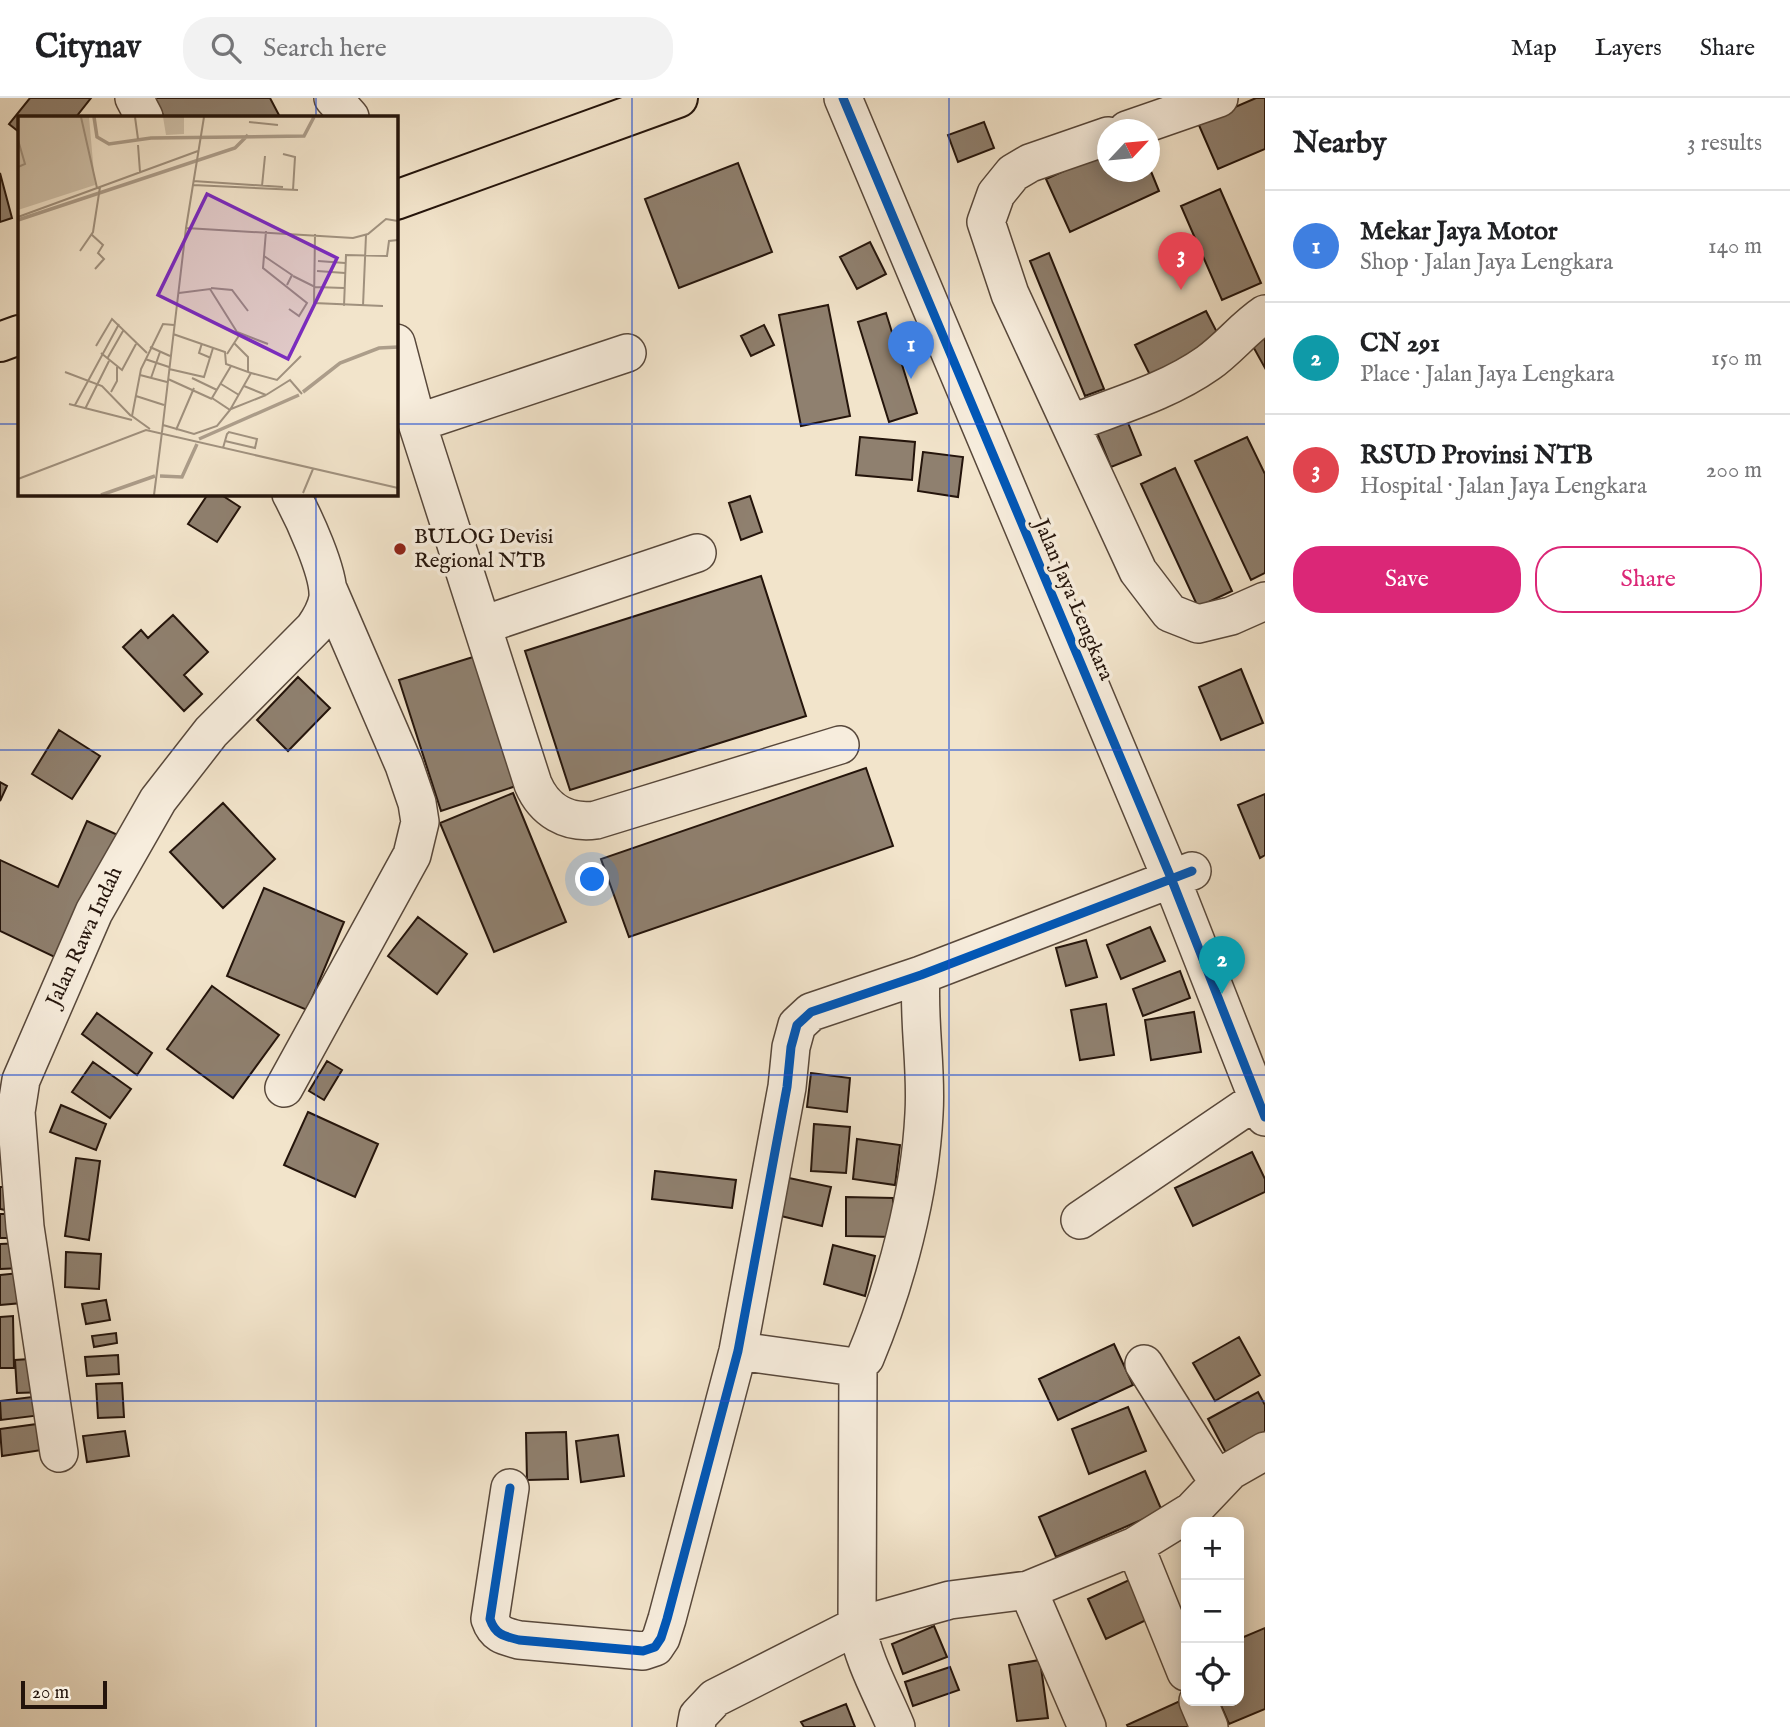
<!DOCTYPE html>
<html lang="en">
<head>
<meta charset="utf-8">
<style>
  :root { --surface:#fff; --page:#f2f2f2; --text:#202124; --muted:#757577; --line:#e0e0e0; --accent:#db2777 }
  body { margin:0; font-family:"IM FELL English",serif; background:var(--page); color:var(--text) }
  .controls { position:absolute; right:21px; bottom:21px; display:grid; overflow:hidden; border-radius:14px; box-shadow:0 4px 18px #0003 }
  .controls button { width:63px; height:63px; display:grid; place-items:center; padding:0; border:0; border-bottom:2px solid var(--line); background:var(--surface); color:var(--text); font:35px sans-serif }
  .compass { position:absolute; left:1097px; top:21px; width:63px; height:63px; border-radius:50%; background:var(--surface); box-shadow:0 4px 18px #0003; rotate:64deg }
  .scale { position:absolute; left:21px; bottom:18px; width:86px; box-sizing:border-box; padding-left:7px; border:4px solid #24140b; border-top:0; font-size:19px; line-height:24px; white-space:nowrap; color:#24140b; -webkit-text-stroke:5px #f7eddd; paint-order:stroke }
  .you { position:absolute; left:593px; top:782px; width:24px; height:24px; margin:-18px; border:5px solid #fff; border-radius:50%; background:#1a73e8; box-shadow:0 0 0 10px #1a73e833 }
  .badge { display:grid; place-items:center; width:46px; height:46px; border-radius:50%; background:var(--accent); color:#fff; font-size:23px; font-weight:700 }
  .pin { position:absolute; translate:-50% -58px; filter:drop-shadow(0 2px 4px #0008) }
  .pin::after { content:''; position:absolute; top:37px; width:24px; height:21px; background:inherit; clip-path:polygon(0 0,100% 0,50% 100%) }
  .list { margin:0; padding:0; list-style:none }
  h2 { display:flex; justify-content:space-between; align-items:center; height:91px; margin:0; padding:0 28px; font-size:30px }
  h2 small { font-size:23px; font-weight:400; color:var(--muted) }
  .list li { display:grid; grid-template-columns:46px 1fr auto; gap:21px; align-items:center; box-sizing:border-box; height:112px; padding:0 28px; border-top:2px solid var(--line) }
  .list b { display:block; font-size:26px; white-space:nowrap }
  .list p { margin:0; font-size:23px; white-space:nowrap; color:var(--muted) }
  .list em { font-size:23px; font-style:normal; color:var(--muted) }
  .actions { display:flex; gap:14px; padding:21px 28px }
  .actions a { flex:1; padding:16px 0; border:2px solid var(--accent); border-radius:28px; text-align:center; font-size:24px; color:var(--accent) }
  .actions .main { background:var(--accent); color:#fff }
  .icon { flex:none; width:38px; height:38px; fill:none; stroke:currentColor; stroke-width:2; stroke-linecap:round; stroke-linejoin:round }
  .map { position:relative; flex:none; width:1265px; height:1629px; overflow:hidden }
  header { display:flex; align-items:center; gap:42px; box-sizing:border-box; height:98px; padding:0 35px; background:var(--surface); border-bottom:2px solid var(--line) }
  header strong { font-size:33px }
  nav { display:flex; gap:38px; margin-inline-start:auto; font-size:24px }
  .search { width:490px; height:63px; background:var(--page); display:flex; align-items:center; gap:18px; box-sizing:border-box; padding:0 24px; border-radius:28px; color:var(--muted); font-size:26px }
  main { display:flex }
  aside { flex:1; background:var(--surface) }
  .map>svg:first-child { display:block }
</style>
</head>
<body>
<header>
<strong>Citynav</strong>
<div class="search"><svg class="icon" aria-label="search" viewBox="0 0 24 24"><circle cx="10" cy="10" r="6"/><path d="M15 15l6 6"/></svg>Search here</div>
<nav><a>Map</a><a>Layers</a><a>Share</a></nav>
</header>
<main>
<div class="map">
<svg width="1265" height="1629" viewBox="0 0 1265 1629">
  <rect width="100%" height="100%" fill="#f2e4cb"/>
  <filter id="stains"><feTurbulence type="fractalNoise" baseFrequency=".00286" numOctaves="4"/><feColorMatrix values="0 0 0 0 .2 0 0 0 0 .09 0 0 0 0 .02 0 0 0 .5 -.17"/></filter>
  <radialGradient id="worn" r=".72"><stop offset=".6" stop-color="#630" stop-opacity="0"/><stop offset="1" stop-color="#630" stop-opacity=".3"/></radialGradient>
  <path fill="#8f806f" stroke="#24140b" stroke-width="2" d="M30,0H91L76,19H19V34L9,26Z
    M154,0H270L280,19H164Z
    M1256,0H1265V51L1218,71L1198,25Z
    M984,24L994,50L958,64L948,37Z
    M1108,53V74H1150V71L1159,93L1070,134L1046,81Z
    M738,65L772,154L679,190L645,101Z
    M0,75L12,120L0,124Z
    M1220,91L1261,185L1222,202L1181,108Z
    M870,144L886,176L857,191L840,159Z
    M1049,155L1104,291L1085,298L1030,163Z
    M828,207L850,318L801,328L779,217Z
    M1206,213L1224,248L1153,283L1135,247Z
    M886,215L917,315L889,324L858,224Z
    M1265,223V270L1245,234Z
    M764,227L774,247L751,258L741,238Z
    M1122,310L1141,357L1111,369L1092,322Z
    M860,339L915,344L912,382L856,377Z
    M1247,339L1265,376V475L1251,482L1195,363Z
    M923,354L963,359L958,399L918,393Z
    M1175,370L1232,493L1198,509L1141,386Z
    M208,396H220L240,409L217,444L188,426Z
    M750,398L762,434L741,442L729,405Z
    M761,478L806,618L570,692L525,553Z
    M173,517L208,554L184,577L202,596L184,613L123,549L141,532L148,540Z
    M473,559L516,688L441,713L399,582Z
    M1241,571L1263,625L1221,642L1199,589Z
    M298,579L330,610L288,653L257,622Z
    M59,632L100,658L72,701L32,676Z
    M866,670L893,748L629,839L601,761Z
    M0,684L7,688L0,703Z
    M513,695L566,824L494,854L440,725Z
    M1265,696V757L1260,760L1238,707Z
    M223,705L275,761L223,810L170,754Z
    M87,723L120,738L63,863L0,833V762L58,789Z
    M264,790L344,824L307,912L227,878Z
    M418,819L467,856L437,896L388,858Z
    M1150,829L1165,863L1121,881L1107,847Z
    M1086,842L1097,879L1066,888L1056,850Z
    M1180,873L1190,900L1143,918L1133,891Z
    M212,888L279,937L233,1000L167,951Z
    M1106,906L1114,957L1080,962L1071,912Z
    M1194,914L1201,954L1151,962L1145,922Z
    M97,915L152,955L137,977L82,936Z
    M327,963L342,972L324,1002L309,993Z
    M93,964L131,991L110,1020L72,994Z
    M811,975L850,980L847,1014L807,1009Z
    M61,1007L106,1026L96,1052L50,1034Z
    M308,1014L378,1046L355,1099L284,1067Z
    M814,1026L850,1029L846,1075L811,1073Z
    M857,1041L900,1047L895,1087L853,1081Z
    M1252,1054L1265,1081V1094L1193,1128L1175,1090Z
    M76,1060L100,1063L89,1142L65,1138Z
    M655,1073L736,1082L732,1110L652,1101Z
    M789,1080L831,1089L822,1128L781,1118Z
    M0,1089H6L5,1112L0,1111Z
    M846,1099L893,1100V1139L846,1138Z
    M0,1116H20L21,1140H0Z
    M21,1145L22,1170L0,1171V1146Z
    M833,1147L875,1158L865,1198L824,1186Z
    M66,1154L101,1156L99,1191L65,1189Z
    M19,1175L22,1205L0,1207V1177Z
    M106,1202L110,1222L86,1226L82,1206Z
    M13,1218L14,1270H0V1219Z
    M116,1235L117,1245L94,1249L92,1238Z
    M1239,1239L1260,1277L1215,1303L1193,1265Z
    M1114,1246L1133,1287L1058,1322L1039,1281Z
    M118,1257L119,1276L87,1278L85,1259Z
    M44,1260L46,1294L17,1295L15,1262Z
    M122,1285L124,1319L98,1320L96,1286Z
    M1258,1294L1265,1307V1334L1226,1355L1208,1321Z
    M48,1297L50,1316L1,1322L0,1303Z
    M1128,1309L1146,1353L1089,1376L1072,1331Z
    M52,1324L55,1350L2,1358L0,1331Z
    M125,1333L129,1358L87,1364L83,1338Z
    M566,1334L568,1381L527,1382L526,1335Z
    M618,1337L624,1378L581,1384L576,1343Z
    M1145,1373L1162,1413L1056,1459L1039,1419Z
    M1140,1477L1159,1516L1106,1541L1088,1501Z
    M934,1528L947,1559L903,1576L892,1546Z
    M1265,1530V1611L1229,1626L1219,1603H1239V1541Z
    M1040,1562L1048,1620L1017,1623L1009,1567Z
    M950,1569L959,1592L913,1608L905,1584Z
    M1180,1603L1192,1629H1128L1127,1627Z
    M846,1606L855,1629H804L801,1624Z"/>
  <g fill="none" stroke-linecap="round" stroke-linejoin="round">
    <defs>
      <path id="minor" d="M134,0L144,19
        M333,0L350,19
        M843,0L1171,780L1265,1019
        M1127,32L1219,0
        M1108,38L1030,65L1013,75L996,96L986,124L1010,196L1138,473L1170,515L1198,526L1231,518L1265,503
        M396,245L417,325L533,686C544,712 567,726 596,722L840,647
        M417,325L627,255
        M1070,326C1116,308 1167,294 1208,265C1229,250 1244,230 1265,216
        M483,527L697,455
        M284,990L412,757L420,724L417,705L404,667L328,491
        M1080,1122L1258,1001
        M738,1253L848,1268L858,1267L865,1260C896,1186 920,1096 924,1016C927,970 918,924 921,877
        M1144,1266L1218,1384
        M858,1267L857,1528C864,1565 882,1595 896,1629
        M59,1355L25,1129L16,1014L21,982L94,814L158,702L211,634L314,530C321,520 326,511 328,500C330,475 303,418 291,396
        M510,1390L490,1521C495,1536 503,1538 519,1542L643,1553L655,1549L661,1540L667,1521L738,1253L787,989L791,949L797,927L811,914L921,877L1192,773
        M1135,1448L1186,1574
        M1028,1492L1087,1629
        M1198,1603L1209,1629
        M696,1629L698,1618L715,1600L857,1528L950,1502L1028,1492L1135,1448L1192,1413L1230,1373L1265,1353"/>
      <path id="major" d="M396,102L678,0
        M0,244L19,237"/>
    </defs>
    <use href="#minor" stroke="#58483b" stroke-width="40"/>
    <use href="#major" stroke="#24140b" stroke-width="42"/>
    <use href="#minor" stroke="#f7eddd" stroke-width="37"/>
    <use href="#major" stroke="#f2e4cb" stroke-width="38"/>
    <defs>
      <path id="cycleway" d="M843,0L1171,780L1265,1019
        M510,1390L490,1521C495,1536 503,1538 519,1542L643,1553L655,1549L661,1540L667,1521L738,1253L787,989L791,949L797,927L811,914L921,877L1192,773"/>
    </defs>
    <use href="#cycleway" stroke="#f7eddd" stroke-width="13"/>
    <use href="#cycleway" stroke="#0057b8" stroke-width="9"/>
  </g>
  <path fill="none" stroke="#1d4ed8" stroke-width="2" stroke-opacity="0.55" d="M316,0V19M632,0V1629M949,0V1629M0,326H19M396,326H1265M316,396V1629M0,652H1265M0,977H1265M0,1303H1265"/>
  <circle fill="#8f2418" stroke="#f7eddd" stroke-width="2.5" cx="400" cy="451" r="7"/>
  <g text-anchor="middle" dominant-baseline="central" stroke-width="7" stroke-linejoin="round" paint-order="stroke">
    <g font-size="21" fill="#24140b" stroke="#f7eddd" text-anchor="start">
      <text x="414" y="439">BULOG Devisi<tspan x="414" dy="24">Regional NTB</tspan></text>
    </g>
    <g font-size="21" fill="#24140b" stroke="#f7eddd">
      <text transform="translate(1073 502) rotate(67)">Jalan Jaya Lengkara</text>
      <text transform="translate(85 839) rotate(-65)">Jalan Rawa Indah</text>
    </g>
  </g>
  <g transform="translate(18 18)">
    <rect width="380" height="380" fill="#f2e4cb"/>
    <path d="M0,1H71L77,69L0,94ZM145,1H166V18L148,19Z" fill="#cfc1aa"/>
    <path fill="none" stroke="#ac9d8a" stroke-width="3.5" d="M76,1L79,21L91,28L133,22L286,20L296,1M0,104L217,32L230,19M285,276L322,247L361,232L380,231M181,323L281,279M142,360L164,361L179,328M83,379L137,360"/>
    <path fill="none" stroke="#a0917e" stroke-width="2" d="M63,1L79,72M117,1L120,23M231,6L260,9M0,24L7,48L0,51M120,29L122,56M265,38L277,41L275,74M175,65L265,71M175,69L280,74M244,70L247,40M0,101L180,35M168,112L335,122L350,118L368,103L380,105M248,115L245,152L289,187L281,200L271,193M73,118L85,129L80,137L86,143L77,153M297,118L296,187L365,190M62,135L75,116L82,71M246,140L274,159L269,169M300,145L327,147M299,155L327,157M275,160L297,171L326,172M193,172L214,174L230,195M161,177L192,173L219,216L250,228M326,190L328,139L369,140L371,125L380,124M345,190L348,119M155,218L207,236L208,248L233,257L212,294M184,227L181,237L193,242M216,227L230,241V256M78,230L94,203L129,237M132,231L152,240M83,237L104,254L118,228M209,238L222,218M89,243L105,215M127,243L151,251M151,253L186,261L195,232M47,256L84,270L113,300M233,257L259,264L283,240M122,259L149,266M133,262L142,236M174,262L199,274M150,263L194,283M203,268L221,279M226,270L248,279M93,276L99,265V251M248,279L272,264L284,278M118,280L146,289M51,288L114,304M57,289L101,208M67,293L91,245M213,293L248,279M145,309L176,318L199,310L212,294L194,282L213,250M132,313L114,300L123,253L145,208L156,209M158,314L176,272M144,316L168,112L186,1M205,332L209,318L211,316L239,323L237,332L207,325M0,363L128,314L380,372M285,377L295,353M136,379L144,316"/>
    <path fill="#7b2cbf" fill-opacity="0.15" stroke="#7b2cbf" stroke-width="3.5" d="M189,78L319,142L270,243L140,179Z"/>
    <rect width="380" height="380" fill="none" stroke="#24140b" stroke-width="3.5"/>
  </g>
  <rect width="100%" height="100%" filter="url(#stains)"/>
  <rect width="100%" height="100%" fill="url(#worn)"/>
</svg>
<div class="controls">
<button>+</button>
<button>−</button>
<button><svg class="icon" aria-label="locate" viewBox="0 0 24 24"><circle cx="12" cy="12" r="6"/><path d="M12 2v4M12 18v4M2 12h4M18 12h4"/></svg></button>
</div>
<svg class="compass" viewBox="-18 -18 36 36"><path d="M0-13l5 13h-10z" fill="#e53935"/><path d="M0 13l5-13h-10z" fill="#757577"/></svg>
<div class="scale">20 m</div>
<div class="you"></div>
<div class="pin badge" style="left:911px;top:281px;background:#3f7fe0">1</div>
<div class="pin badge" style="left:1222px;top:896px;background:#0f9aa8">2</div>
<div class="pin badge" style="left:1181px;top:192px;background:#e0444e">3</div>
</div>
<aside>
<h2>Nearby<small>3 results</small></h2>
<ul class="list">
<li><span class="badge" style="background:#3f7fe0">1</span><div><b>Mekar Jaya Motor</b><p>Shop · Jalan Jaya Lengkara</p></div><em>140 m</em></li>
<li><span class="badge" style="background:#0f9aa8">2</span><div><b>CN 291</b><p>Place · Jalan Jaya Lengkara</p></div><em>150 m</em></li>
<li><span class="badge" style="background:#e0444e">3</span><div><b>RSUD Provinsi NTB</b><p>Hospital · Jalan Jaya Lengkara</p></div><em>200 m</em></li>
</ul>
<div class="actions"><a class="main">Save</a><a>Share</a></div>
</aside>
</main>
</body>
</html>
